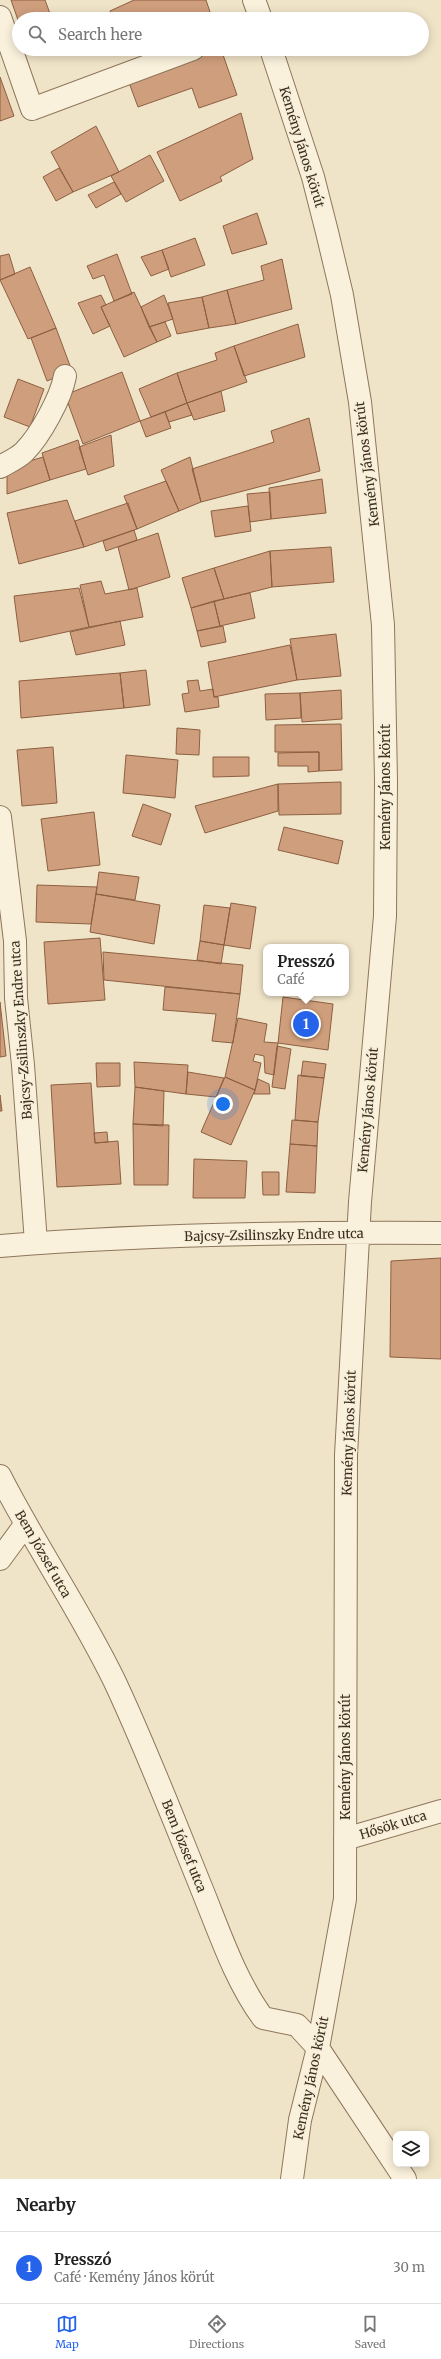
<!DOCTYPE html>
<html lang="en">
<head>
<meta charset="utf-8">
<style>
  :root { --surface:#fff; --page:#f6f6f6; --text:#222; --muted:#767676; --line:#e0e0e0; --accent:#2563eb }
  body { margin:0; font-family:Merriweather,serif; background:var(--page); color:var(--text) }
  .controls { position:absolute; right:12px; bottom:12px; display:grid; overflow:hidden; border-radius:8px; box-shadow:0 2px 10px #0003 }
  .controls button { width:36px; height:36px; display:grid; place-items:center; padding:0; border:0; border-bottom:1px solid var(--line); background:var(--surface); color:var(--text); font:20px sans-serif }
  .you { position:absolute; left:223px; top:1104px; width:14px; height:14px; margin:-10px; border:3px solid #fff; border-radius:50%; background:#1a73e8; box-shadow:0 0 0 6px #1a73e833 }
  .badge { display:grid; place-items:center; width:26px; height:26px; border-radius:50%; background:var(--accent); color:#fff; font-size:13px; font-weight:700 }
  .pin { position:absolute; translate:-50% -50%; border:2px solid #fff; box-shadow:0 1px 4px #0006 }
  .popup { position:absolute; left:263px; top:944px; width:86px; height:52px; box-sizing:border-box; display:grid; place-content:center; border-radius:8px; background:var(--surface); filter:drop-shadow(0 1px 3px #0005); font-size:13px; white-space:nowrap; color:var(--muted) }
  .popup b { font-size:15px; color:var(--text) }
  .popup::after { content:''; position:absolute; left:50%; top:100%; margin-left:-8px; border:8px solid transparent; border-top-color:var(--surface) }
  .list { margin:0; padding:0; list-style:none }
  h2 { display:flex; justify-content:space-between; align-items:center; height:52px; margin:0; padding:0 16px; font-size:17px }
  h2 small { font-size:13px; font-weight:400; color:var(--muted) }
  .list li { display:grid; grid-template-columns:26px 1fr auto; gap:12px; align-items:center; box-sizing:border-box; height:72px; padding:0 16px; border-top:1px solid var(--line) }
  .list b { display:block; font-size:15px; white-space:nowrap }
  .list p { margin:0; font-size:13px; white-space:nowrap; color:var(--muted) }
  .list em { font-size:13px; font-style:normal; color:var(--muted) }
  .icon { flex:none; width:22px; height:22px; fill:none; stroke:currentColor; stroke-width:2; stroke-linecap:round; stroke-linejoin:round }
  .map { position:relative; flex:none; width:441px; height:2179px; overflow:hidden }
  .search { position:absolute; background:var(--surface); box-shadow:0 2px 10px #0003; left:12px; right:12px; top:12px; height:44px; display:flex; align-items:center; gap:10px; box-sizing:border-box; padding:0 14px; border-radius:22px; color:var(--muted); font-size:15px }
  .sheet { height:124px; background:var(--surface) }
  nav { display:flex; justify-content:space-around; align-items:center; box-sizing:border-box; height:56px; border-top:1px solid var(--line); background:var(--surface); font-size:11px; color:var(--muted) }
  nav a { display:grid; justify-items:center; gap:2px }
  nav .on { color:var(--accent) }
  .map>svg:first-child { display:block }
</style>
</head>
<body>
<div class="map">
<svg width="441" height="2179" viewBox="0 0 441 2179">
  <rect width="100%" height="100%" fill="#f0e4c8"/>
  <path fill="#cf9f7d" stroke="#8d5f41" d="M11,0H45L52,19H19V23Z
    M134,0H206L210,12L196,19H113L110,11Z
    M28,49H46L30,54Z
    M211,49H221L237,95L199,108L192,88L138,107L128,80Z
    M0,77L14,116L0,121Z
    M241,113L253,159L220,177L222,181L180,201L157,152Z
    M96,126L119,172L73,192L51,152Z
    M150,155L164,181L126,202L111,176Z
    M59,168L73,192L56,201L43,177Z
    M114,182L121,194L96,208L88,195Z
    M257,213L267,244L232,254L223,226Z
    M195,238L205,265L171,277L162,250Z
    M162,250L169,269L151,276L141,257Z
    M9,254L15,274L0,280V256Z
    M117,254L132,294L114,301L104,275L93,279L87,266Z
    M282,259L292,309L236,324L227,290L264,280L261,266Z
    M30,267L56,328L28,339L0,280Z
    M227,290L236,324L209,328L202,297Z
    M134,292L157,342L124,357L101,307Z
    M101,295L106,305L101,307L110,326L93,334L78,303Z
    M164,295L173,319L149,327L141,307Z
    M202,297L209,328L177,334L168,303Z
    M165,322L171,336L157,342L149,327Z
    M298,324L305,357L244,376L234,346Z
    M56,328L72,371L47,381L31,338Z
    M234,346L247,382L187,403L177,373L217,360L215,353Z
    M122,372L140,421L83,444L65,395Z
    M177,373L187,403L151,417L139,389Z
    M18,379L44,389L30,427L4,417Z
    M221,391L225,411L194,420L187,403Z
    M187,403L192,415L169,422L165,412Z
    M165,412L171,428L146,437L140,421Z
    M309,418L320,471L201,502L192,469L274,442L271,431Z
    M111,435L114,466L88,475L79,447Z
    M78,440L86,469L50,480L42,453Z
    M43,457L50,480L7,494V468Z
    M190,457L201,502L179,511L161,470Z
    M322,479L326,513L271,519L269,488Z
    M166,481L179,511L137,529L124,496Z
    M270,492L271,519L250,522L247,494Z
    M67,500L84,547L19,564L7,513Z
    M128,503L137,529L84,547L75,521Z
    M248,506L251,531L215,537L211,511Z
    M134,530L137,540L106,551L103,541Z
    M158,533L170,577L129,590L118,547Z
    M331,547L334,582L272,587L270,551Z
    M270,551L272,587L224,599L214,568Z
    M214,568L224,599L191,608L182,578Z
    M101,581L105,594L137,588L143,617L89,627L80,585Z
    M79,588L89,627L20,642L14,596Z
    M250,593L255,618L220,626L214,601Z
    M214,601L220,626L197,631L191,608Z
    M120,621L125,645L76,655L70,632Z
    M223,626L226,642L201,647L197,631Z
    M336,634L341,676L297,680L290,639Z
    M290,645L297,680L214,697L208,662Z
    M146,670L150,705L124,708L120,673Z
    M120,673L124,708L21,718L19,681Z
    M198,680L200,691L213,689L214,697H218L219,707L185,712L182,694L189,693L187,681Z
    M341,690L342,719L302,722L300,693Z
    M300,693L301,718L266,720L265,694Z
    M341,724L342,770L319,771V752H275V725Z
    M177,728L200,730L199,755L176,754Z
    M53,747L57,803L22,806L17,750Z
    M319,752V771L308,772V766H278V753Z
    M126,755L178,760L175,798L123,793Z
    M213,757H249V776L213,777Z
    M341,782V814L279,815L278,784Z
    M278,784V811L205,833L195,806Z
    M143,804L171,814L161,845L132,836Z
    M94,812L100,865L48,871L41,819Z
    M284,827L343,841L338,864L278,850Z
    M99,872L139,877L135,900L96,894Z
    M37,885L97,887L91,924L36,922Z
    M96,894L160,905L154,944L90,932Z
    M231,903L256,907L250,949L224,945Z
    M204,905L230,908L224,945L200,941Z
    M100,938L105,1000L48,1004L44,942Z
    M200,941L224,945L221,964L197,960Z
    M103,952L243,965L240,994L104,980Z
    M165,987L240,994L233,1043L212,1041L216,1014L163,1010Z
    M283,997L333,1004L328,1050L278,1043Z
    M0,1002L6,1056L0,1057Z
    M238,1018L267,1024L264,1042L278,1043L274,1075L265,1073L264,1056L255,1054L253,1061L261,1063L255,1090L225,1077Z
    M277,1046L291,1049L285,1089L272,1087Z
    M303,1061L326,1064L324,1078L301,1076Z
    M134,1062L188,1065L186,1094L135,1087Z
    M96,1063H120V1086L97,1087Z
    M188,1072L224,1078L216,1097L186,1094Z
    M298,1075L324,1078L318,1122L295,1120Z
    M225,1077L255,1090L231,1145L201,1132Z
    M258,1079L269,1084L270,1094H254Z
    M91,1083L95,1143L118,1141L121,1184L57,1187L51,1085Z
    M135,1087L164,1091L163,1126L133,1124Z
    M0,1095L2,1111H0Z
    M292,1120L318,1122L317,1146L290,1144Z
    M133,1124L169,1125L168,1185H134Z
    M107,1132L108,1142L95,1143L94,1133Z
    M290,1144L317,1146L315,1193L286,1192Z
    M194,1159L247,1161L245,1198H193Z
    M262,1172H279V1195H263Z
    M441,1258V1359L390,1357L391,1261Z"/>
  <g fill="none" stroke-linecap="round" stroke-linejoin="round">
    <defs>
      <path id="minor" d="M254,0L261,19
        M0,17L32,109L193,49
        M271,49L313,177L327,232L342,295L360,402L383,625L386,781L385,916L360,1202L346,1455L345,1899L318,2048L300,2120L292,2179
        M0,467C7,463 18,458 24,452C40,436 61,398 65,376
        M0,817L15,941L16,998L23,1065L36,1243
        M0,1246C147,1234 294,1232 441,1233
        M0,1476C35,1545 80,1610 114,1680C146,1748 173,1818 201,1887C219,1931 235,1980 263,2018L297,2025L318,2048L405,2179
        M0,1559L25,1525
        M345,1839L441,1811"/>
    </defs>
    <use href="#minor" stroke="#8d765c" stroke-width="24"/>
    <use href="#minor" stroke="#faf1dc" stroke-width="22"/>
  </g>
  <g text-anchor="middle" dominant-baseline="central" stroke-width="3" stroke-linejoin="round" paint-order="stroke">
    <g font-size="13" fill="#3d2e20" stroke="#f7eed8">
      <text transform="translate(302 147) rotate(73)">Kemény János körút</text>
      <text transform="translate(367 464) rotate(-97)">Kemény János körút</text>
      <text transform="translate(385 787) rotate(-90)">Kemény János körút</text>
      <text transform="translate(21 1030) rotate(-94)">Bajcsy-Zsilinszky Endre utca</text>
      <text transform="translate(368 1110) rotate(-85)">Kemény János körút</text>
      <text transform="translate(274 1235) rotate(-1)">Bajcsy-Zsilinszky Endre utca</text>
      <text transform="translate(349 1433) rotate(-88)">Kemény János körút</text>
      <text transform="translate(43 1554) rotate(60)">Bem József utca</text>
      <text transform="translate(345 1757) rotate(-90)">Kemény János körút</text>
      <text transform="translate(393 1825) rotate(-17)">Hősök utca</text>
      <text transform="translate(184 1846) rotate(68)">Bem József utca</text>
      <text transform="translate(311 2078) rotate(-78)">Kemény János körút</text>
    </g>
  </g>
</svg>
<div class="controls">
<button><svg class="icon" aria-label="layers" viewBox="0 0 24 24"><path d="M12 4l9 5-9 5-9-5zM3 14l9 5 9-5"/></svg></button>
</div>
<div class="you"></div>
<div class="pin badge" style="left:306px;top:1024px">1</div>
<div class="popup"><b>Presszó</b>Café</div>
<div class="search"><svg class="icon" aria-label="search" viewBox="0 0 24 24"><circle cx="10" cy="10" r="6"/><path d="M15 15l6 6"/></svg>Search here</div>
</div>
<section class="sheet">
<h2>Nearby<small></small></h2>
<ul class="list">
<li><span class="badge">1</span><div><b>Presszó</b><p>Café · Kemény János körút</p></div><em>30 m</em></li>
</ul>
</section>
<nav>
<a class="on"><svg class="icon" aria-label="map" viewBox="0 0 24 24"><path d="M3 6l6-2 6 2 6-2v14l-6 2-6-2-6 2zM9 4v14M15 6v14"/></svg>Map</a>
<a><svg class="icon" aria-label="directions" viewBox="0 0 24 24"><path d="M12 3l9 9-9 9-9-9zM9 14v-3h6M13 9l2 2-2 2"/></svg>Directions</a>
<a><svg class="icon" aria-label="saved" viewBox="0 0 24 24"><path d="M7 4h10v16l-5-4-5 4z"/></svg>Saved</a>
</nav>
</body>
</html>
